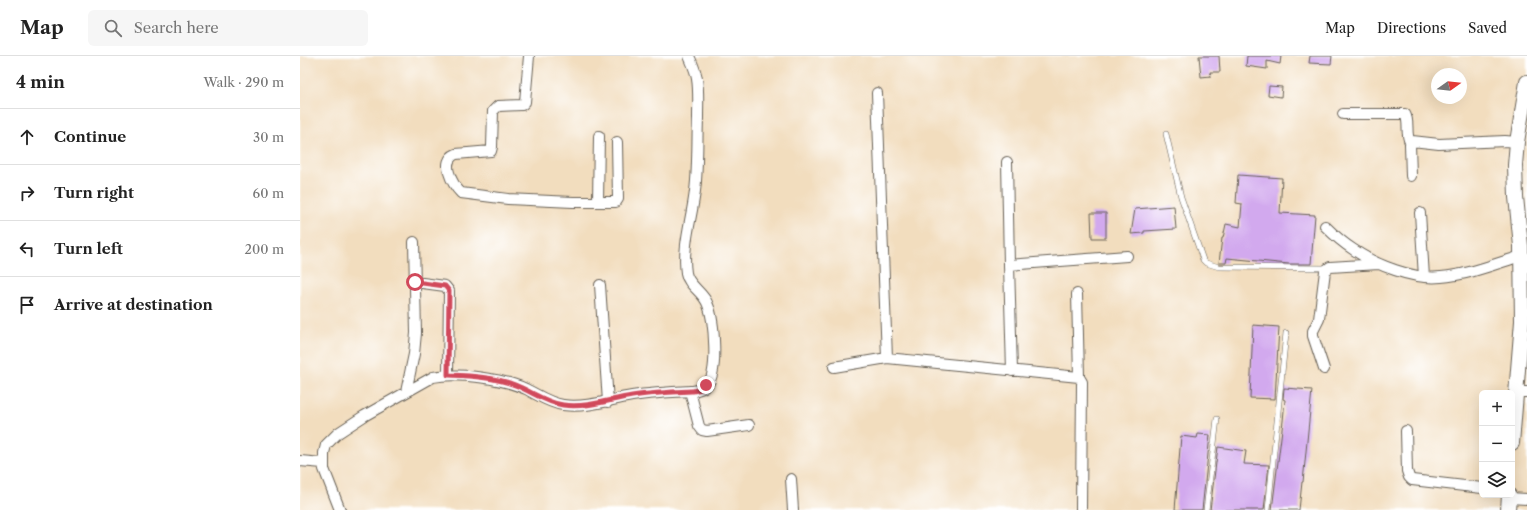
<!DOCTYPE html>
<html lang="en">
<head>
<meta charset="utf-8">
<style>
  :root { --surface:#fff; --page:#f6f6f6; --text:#222; --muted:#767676; --line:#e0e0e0 }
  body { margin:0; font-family:"Libre Caslon Text",serif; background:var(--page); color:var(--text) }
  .controls { position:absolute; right:12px; bottom:12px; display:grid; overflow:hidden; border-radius:6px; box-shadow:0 4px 16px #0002 }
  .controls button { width:36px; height:36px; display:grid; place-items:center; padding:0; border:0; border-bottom:1px solid var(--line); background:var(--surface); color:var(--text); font:20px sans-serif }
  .compass { position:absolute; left:1131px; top:12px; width:36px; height:36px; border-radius:50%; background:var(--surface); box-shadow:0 4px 16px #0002; rotate:75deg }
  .stop { position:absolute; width:12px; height:12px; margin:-9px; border:3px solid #d1495b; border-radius:50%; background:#fff }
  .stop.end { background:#d1495b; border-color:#fff; box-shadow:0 1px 4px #0008 }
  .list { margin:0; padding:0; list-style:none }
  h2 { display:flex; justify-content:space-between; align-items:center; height:52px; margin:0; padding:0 16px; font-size:17px }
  h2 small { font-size:13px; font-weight:400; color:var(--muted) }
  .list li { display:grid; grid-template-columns:26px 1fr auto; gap:12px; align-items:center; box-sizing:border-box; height:56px; padding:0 16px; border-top:1px solid var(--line) }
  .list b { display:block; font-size:15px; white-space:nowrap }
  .list em { font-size:13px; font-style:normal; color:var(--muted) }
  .icon { flex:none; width:22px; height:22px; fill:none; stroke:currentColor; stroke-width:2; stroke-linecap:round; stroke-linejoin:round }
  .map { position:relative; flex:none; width:1227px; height:454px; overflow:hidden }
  header { display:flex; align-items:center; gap:24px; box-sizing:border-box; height:56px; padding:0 20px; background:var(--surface); border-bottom:1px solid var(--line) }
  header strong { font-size:19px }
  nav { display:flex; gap:22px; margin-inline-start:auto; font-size:14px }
  .search { width:280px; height:36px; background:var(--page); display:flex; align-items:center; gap:10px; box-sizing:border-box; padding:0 14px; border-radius:6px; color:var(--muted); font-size:15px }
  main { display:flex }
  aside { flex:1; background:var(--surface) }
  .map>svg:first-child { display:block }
</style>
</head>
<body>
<header>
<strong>Map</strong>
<div class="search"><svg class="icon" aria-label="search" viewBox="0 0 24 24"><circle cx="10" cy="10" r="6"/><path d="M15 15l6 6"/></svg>Search here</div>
<nav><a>Map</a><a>Directions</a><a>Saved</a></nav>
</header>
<main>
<aside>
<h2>4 min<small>Walk · 290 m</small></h2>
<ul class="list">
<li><svg class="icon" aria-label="ahead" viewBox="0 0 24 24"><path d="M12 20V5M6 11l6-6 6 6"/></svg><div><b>Continue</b></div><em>30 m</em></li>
<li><svg class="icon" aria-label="right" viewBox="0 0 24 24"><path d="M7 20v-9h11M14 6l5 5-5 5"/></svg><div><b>Turn right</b></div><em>60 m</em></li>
<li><svg class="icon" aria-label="left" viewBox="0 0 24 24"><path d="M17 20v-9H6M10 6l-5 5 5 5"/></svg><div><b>Turn left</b></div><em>200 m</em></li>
<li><svg class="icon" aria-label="arrive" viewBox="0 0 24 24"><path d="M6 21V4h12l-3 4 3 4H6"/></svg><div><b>Arrive at destination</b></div></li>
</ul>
</aside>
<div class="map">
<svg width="1227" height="454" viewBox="0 0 1227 454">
  <rect width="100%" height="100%" fill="#fff"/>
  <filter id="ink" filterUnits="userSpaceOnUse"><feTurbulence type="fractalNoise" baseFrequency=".025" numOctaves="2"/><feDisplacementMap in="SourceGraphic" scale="8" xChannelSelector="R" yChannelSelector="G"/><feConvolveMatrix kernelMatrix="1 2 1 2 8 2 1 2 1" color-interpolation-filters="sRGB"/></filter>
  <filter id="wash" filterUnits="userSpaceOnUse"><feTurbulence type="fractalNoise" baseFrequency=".012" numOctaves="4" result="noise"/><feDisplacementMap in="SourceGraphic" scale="16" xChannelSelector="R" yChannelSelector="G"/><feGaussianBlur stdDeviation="0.9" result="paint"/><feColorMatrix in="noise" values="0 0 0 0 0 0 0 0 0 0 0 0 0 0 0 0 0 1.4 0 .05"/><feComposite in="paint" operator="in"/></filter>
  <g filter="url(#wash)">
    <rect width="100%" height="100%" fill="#f2ddbe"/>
    <g id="blocks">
      <path fill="#d2a9ee" d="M899,0H919L920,16H910L911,20L901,21Z
        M947,0H981L980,8L967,5V13L946,10Z
        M1010,0H1032L1031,8L1009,7Z
        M969,30L982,31L981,41L968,39Z
        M938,119L982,122L980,157L1015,159L1011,208H989L927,202L926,207H919L922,182H923L926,168L940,171L942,148L936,147Z
        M874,150L876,173L844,175V177L831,178L835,153Z
        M791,157H806V182H792Z
        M953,269L979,271L975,343L950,342Z
        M984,332L1012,334L1003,426H1002L999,454H972L983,365L985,344L983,343Z
        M898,378L910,379L902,454H875L881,380L897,382Z
        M918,391L946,395L944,408L969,409L964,454H910Z"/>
    </g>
  </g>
  <g filter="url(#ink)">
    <use href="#blocks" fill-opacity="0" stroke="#676055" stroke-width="1"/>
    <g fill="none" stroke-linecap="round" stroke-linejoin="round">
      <defs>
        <path id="lane" d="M866,78L881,141L903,204L906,207L919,211L1026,212
          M906,454L917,363
          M968,454L986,277"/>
        <path id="street" d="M229,0L225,46L222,49L198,50L193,55L192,91L191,95L156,98C139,105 153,129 161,137L208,143L273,146H316L318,143L317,86
          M577,37L587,302
          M1043,58H1105C1110,66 1105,77 1110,86
          M707,106L709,209
          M1111,120L1110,88L1112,85L1139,88L1205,85L1217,86
          M298,146L299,80
          M1120,157L1124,221
          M1025,170C1034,179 1043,187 1054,194C1076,209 1114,224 1141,221C1168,219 1195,208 1221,200
          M115,226L145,230L149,235L148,319
          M300,229L308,346
          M777,238L779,321
          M534,311L587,302L779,321L782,326L781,454
          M1024,313L1013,280V275L1019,263L1025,215L1030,211L1079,208
          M712,315L709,209L827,200
          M390,335L399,370L402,374L407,375L449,369
          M106,336L114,298L116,277L114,186
          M1217,336H1227
          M1106,375L1107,415L1109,421L1112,424L1182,432
          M0,405L23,407
          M491,423L493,454
          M1209,442L1227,443
          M40,454L24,413V397L26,389L38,377L64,360L133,321C157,316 204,323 226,333C238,339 249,347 263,349C287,352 308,344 332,340C352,337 373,336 393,335C398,334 403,333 407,329C419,316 414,264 408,249C404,236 388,230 386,217C382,190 392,162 395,135C398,111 397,86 398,62C398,49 399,35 397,23C396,15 392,7 389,0"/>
        <path id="secondary" d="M1212,387L1222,265L1221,190L1216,141L1215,109L1217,86L1227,26
          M1208,454L1209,439"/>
      </defs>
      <use href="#lane" stroke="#676055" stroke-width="6"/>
      <use href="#street" stroke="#676055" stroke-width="12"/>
      <use href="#secondary" stroke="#676055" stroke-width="16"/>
      <use href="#lane" stroke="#fff" stroke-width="5"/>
      <use href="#street" stroke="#fff" stroke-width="10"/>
      <use href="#secondary" stroke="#fff" stroke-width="14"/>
    </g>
  </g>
  <g fill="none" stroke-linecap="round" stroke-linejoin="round" filter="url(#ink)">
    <path stroke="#d1495b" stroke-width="5" d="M115,226L145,230L149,235L148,319C170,320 195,321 215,329C231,335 246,347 263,349C287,352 308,344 332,340C352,337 373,336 393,335L401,333L406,329"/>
  </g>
</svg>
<div class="controls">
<button>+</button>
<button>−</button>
<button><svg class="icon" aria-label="layers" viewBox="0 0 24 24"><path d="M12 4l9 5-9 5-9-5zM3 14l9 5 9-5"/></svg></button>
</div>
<svg class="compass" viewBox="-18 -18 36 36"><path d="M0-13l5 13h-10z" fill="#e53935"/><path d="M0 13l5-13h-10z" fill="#767676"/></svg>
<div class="stop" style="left:115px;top:226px"></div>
<div class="stop end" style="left:406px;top:329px"></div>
</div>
</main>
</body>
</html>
